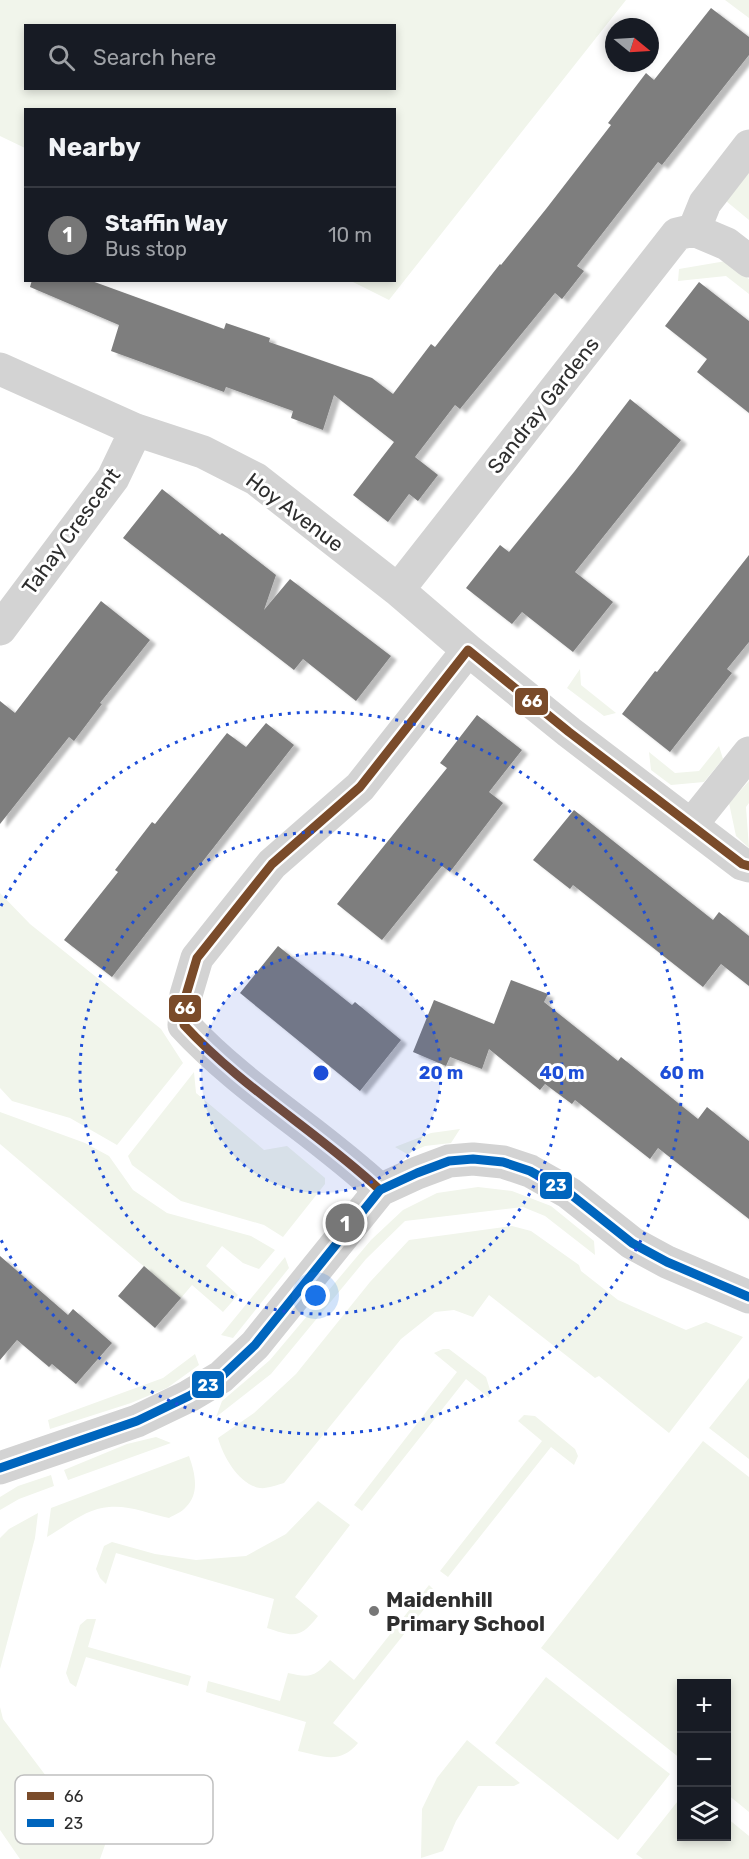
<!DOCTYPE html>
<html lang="en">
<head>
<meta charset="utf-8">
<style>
  :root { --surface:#171b24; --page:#20242c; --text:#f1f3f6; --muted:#9ea1a6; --line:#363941; --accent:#777 }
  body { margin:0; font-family:Rubik,sans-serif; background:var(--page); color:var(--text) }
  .controls { position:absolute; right:18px; bottom:18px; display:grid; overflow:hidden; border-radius:0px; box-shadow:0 3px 9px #0003 }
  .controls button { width:54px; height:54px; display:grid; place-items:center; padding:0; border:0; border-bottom:2px solid var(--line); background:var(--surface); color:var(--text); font:30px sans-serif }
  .compass { position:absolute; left:605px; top:18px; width:54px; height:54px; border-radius:50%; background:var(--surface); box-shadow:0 3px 9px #0003; rotate:108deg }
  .you { position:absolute; left:316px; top:1296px; width:21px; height:21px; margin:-15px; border:4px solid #fff; border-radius:50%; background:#1a73e8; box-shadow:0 0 0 9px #1a73e833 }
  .badge { display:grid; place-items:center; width:39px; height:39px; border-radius:50%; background:var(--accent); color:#fff; font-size:20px; font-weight:700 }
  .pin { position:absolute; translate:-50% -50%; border:3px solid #fff; box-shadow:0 2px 6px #0006 }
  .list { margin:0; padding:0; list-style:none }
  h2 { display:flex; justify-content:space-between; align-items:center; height:78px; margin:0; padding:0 24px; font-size:26px }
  h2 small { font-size:20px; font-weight:400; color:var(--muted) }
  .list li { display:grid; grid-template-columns:39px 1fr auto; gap:18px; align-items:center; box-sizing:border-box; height:96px; padding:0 24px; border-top:2px solid var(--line) }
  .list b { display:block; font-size:22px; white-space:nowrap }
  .list p { margin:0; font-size:20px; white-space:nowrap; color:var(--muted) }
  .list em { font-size:20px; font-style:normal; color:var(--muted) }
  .icon { flex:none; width:33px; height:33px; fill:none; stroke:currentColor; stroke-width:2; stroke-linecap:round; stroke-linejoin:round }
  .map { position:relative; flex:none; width:749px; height:1859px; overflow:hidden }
  .search { position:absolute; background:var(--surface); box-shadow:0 3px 9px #0003; left:24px; top:24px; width:372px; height:66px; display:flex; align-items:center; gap:15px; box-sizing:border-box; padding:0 21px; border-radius:0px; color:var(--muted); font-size:22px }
  .panel { position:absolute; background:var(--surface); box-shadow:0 3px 9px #0003; left:24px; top:108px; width:372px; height:174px; border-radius:0px }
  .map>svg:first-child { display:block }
</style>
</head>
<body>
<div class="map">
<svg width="749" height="1859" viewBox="0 0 749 1859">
  <defs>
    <filter id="shadow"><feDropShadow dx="6" dy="4" stdDeviation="1.5" flood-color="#0004"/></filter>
  </defs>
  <rect width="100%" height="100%" fill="#fff"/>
  <path fill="#f1f5eb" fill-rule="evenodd" d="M0,0H626L389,300L351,281L394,280V110H26L25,148L0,136ZM26,26H394V88H26Z
    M725,0H749V18Z
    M749,172V220L726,201Z
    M726,261L749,279V294L726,276L678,281L679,269Z
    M580,669L581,685L616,713L604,716L567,688Z
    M719,746L723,759L704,782L671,785L651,770L649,752L675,773L699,771Z
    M749,781V803L746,807L749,848L736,836L729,803Z
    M0,893L30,924L161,1029L183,1063L117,1145L70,1118L12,1101L0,1088Z
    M194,1072L196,1093L264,1150L287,1146L325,1178V1184L283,1237L264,1225L181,1201L132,1165L128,1156Z
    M0,1112L85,1143L109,1156L133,1190L167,1213L251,1236L275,1250L259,1269L243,1263L222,1246L206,1266L238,1295L223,1312L192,1285L181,1298L0,1144Z
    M460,1129L451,1143L425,1146L407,1154L395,1147L431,1133Z
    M478,1187L512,1191L551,1206L594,1241L595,1255L545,1216L523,1207L405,1221L366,1259L271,1374L216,1417L222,1401L270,1360L371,1240L403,1210L437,1193Z
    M512,1226L531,1231L579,1265L581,1271L618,1300L686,1330L706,1322L743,1337L669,1433L599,1376L595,1378L489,1295L473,1317L454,1310L435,1312L401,1339L284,1483C277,1485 266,1489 260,1488C239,1485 223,1456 218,1438L254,1413L296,1374L370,1282L409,1240Z
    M285,1257L289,1268L233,1338L221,1335Z
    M443,1349H449L486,1377L491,1393L489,1398L466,1379L362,1511L354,1505L457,1372L434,1353Z
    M195,1354L199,1365L167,1388L131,1403L50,1429L48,1420L163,1378Z
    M749,1378V1459L709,1428Z
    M524,1415L535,1416L575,1449L578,1456L574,1465L551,1447L448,1577L440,1571L542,1441L518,1421Z
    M156,1437L171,1443L68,1480L64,1470L127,1444Z
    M703,1441L749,1477V1812L727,1794L726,1684H682L681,1759L541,1648Z
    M189,1456C195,1473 200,1493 186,1507C182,1512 174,1515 169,1518C150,1514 129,1505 109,1507C87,1508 66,1526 47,1537L51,1508Z
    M51,1475L54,1486L19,1499L0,1510V1497L18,1486Z
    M318,1501L350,1525L295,1597L318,1616C300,1639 294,1637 267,1628L274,1599L116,1553L106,1584L100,1578L96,1569L104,1546L112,1542L155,1554L196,1560L246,1556L286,1534Z
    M38,1513L35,1538L0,1669V1538L9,1529Z
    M429,1585L437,1593L333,1723L358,1743C340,1765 322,1756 298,1751L306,1722L206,1692L208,1681L280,1701L288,1673C310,1678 315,1677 330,1660L354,1680Z
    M87,1619H96L88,1647L191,1676L188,1686L86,1657L76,1687L70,1683L66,1673L80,1625Z
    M546,1677L670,1774L618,1840L495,1743Z
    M0,1707L3,1719L46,1776L122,1797L100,1859H20L0,1830Z
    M467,1740L520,1783L514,1786H478L456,1821L443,1851L421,1858L422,1809L437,1778Z
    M681,1797L682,1836H726L727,1818L749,1836V1859H643L636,1854Z"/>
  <path fill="#7e7e7e" filter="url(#shadow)" d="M711,8L749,37V55L662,165L658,162L577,266L584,271L562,299L555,293L460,409L455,405L415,457L438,475L418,501L409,494L388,522L353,495L394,442L334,395L323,430L291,418L293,411L226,387L224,392L111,351L119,325L30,287L32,280H89L224,329L226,323L270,338L269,342L372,378L393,394L431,344L435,347L500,264L501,265L546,209L611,125L608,123L646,73L654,80Z
    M699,282L749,321V413L697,372L707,359L665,326Z
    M630,399L681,440L575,572L613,602L573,652L522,612L512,624L466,588L500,545L509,552L574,472Z
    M162,489L220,535L222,533L276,575L264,610L290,579L391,656L356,701L303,659L294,670L123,538Z
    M749,555V642L727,669L732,673L670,752L622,714L655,671L657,672Z
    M101,601L150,640L100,703L102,704L74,741L69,737L0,824V701L15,713Z
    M477,715L522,750L489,792L503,803L450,872L442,866L382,940L337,904L447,768L440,763Z
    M266,723L294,745L112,977L64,940L118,872L115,870L152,822L155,824L227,733L246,747Z
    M574,810L713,920L719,912L749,936V986L721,964L703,987L573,885L570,889L533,860Z
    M278,946L352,1005L355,1002L401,1040L360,1091L240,993Z
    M511,980L548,994L544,1002L618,1061L621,1057L698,1119L707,1107L749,1141V1219L658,1148L650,1159L575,1100L572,1104L545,1084L540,1090L489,1049L482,1069L450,1057L446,1066L413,1052L434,1000L494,1024Z
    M0,1256L68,1315L73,1309L112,1343L76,1384L52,1364L49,1367L17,1340L0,1360Z
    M144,1266L181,1298L155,1328L118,1296Z"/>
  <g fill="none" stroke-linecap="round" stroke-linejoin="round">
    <path stroke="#d3d3d3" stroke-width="33" d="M694,230L705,203L749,146
      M0,369L136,430L203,452L256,479L398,590L468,650
      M398,590L677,234L694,230L727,244L749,261
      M0,629L113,478L136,430
      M692,824L749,753
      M380,1190C318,1132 242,1088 184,1025L186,995L197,958L272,864L360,787L468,650L569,732L742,864L749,866
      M0,1468L137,1421L189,1396L221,1377L255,1345L380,1190L417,1173L449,1161L473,1159L503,1162L530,1171L569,1193L632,1243L667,1262L749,1297"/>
    <defs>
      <path id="bus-1" d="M380,1190C318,1132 242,1088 184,1025L186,995L197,958L272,864L360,787L468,650L569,732L742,864L749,866"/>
      <path id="bus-2" d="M0,1468L137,1421L189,1396L221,1377L255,1345L380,1190L417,1173L449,1161L473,1159L503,1162L530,1171L569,1193L632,1243L667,1262L749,1297"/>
    </defs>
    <use href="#bus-1" stroke="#fff" stroke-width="14"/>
    <use href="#bus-2" stroke="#fff" stroke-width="14"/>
    <use href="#bus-1" stroke="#7a4b2a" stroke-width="9"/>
    <use href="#bus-2" stroke="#0065bd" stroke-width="9"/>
  </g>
  <circle cx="321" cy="1073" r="120" fill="#1d4ed8" fill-opacity=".12"/>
  <g fill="none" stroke="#1d4ed8" stroke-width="3" stroke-dasharray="3 6">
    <circle cx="321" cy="1073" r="120"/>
    <circle cx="321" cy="1073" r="241"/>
    <path d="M1 906A361 361 0 1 1 1 1240"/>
  </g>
  <circle fill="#777" stroke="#fff" stroke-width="2" cx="374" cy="1611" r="6"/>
  <g text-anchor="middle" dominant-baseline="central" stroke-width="6" stroke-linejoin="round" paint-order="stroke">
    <g font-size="21" fill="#2e2e2e" stroke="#fff">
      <text transform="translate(543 405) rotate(-52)">Sandray Gardens</text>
      <text transform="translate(295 512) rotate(37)">Hoy Avenue</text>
      <text transform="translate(71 531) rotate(-54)">Tahay Crescent</text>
    </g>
    <g font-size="21" font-weight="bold" fill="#2e2e2e" stroke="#fff" text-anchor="start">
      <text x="386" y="1599">Maidenhill<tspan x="386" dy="24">Primary School</tspan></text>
    </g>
  </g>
  <rect x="15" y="1775" width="198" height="69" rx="9" fill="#fff" stroke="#c0c0c0" stroke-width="1.5"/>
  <rect x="27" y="1792" width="27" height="8" fill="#7a4b2a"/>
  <rect x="27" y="1819" width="27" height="8" fill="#0065bd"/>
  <g font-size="16" fill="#2e2e2e">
    <text x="64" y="1802">66</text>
    <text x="64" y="1829">23</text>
  </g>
  <circle cx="321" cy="1073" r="9" fill="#1d4ed8" stroke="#fff" stroke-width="3"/>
  <g font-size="18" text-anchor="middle" font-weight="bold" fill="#1d4ed8" stroke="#fff" stroke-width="6" stroke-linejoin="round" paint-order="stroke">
    <text x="441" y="1079">20 m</text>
    <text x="562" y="1079">40 m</text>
    <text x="682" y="1079">60 m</text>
  </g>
  <g stroke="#fff" stroke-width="2">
    <rect x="514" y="687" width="35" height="29" rx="6" fill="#7a4b2a"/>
    <rect x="168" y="994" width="34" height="29" rx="6" fill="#7a4b2a"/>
    <rect x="539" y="1171" width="34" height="29" rx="6" fill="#0065bd"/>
    <rect x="191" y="1370" width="34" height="29" rx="6" fill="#0065bd"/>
  </g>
  <g font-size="16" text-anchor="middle" font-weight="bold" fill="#fff">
    <text x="532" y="707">66</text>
    <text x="185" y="1014">66</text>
    <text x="556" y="1191">23</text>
    <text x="208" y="1391">23</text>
  </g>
</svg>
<div class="controls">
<button>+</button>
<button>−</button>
<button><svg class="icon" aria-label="layers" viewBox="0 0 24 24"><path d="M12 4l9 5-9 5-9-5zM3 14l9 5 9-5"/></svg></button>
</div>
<svg class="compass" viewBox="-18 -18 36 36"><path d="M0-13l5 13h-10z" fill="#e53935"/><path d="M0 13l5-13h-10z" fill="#9ea1a6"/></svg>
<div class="you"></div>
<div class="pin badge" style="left:345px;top:1223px">1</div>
<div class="search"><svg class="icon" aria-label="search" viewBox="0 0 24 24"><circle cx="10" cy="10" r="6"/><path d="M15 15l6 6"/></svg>Search here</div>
<section class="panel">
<h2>Nearby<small></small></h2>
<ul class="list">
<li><span class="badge">1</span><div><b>Staffin Way</b><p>Bus stop</p></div><em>10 m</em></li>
</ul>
</section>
</div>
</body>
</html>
